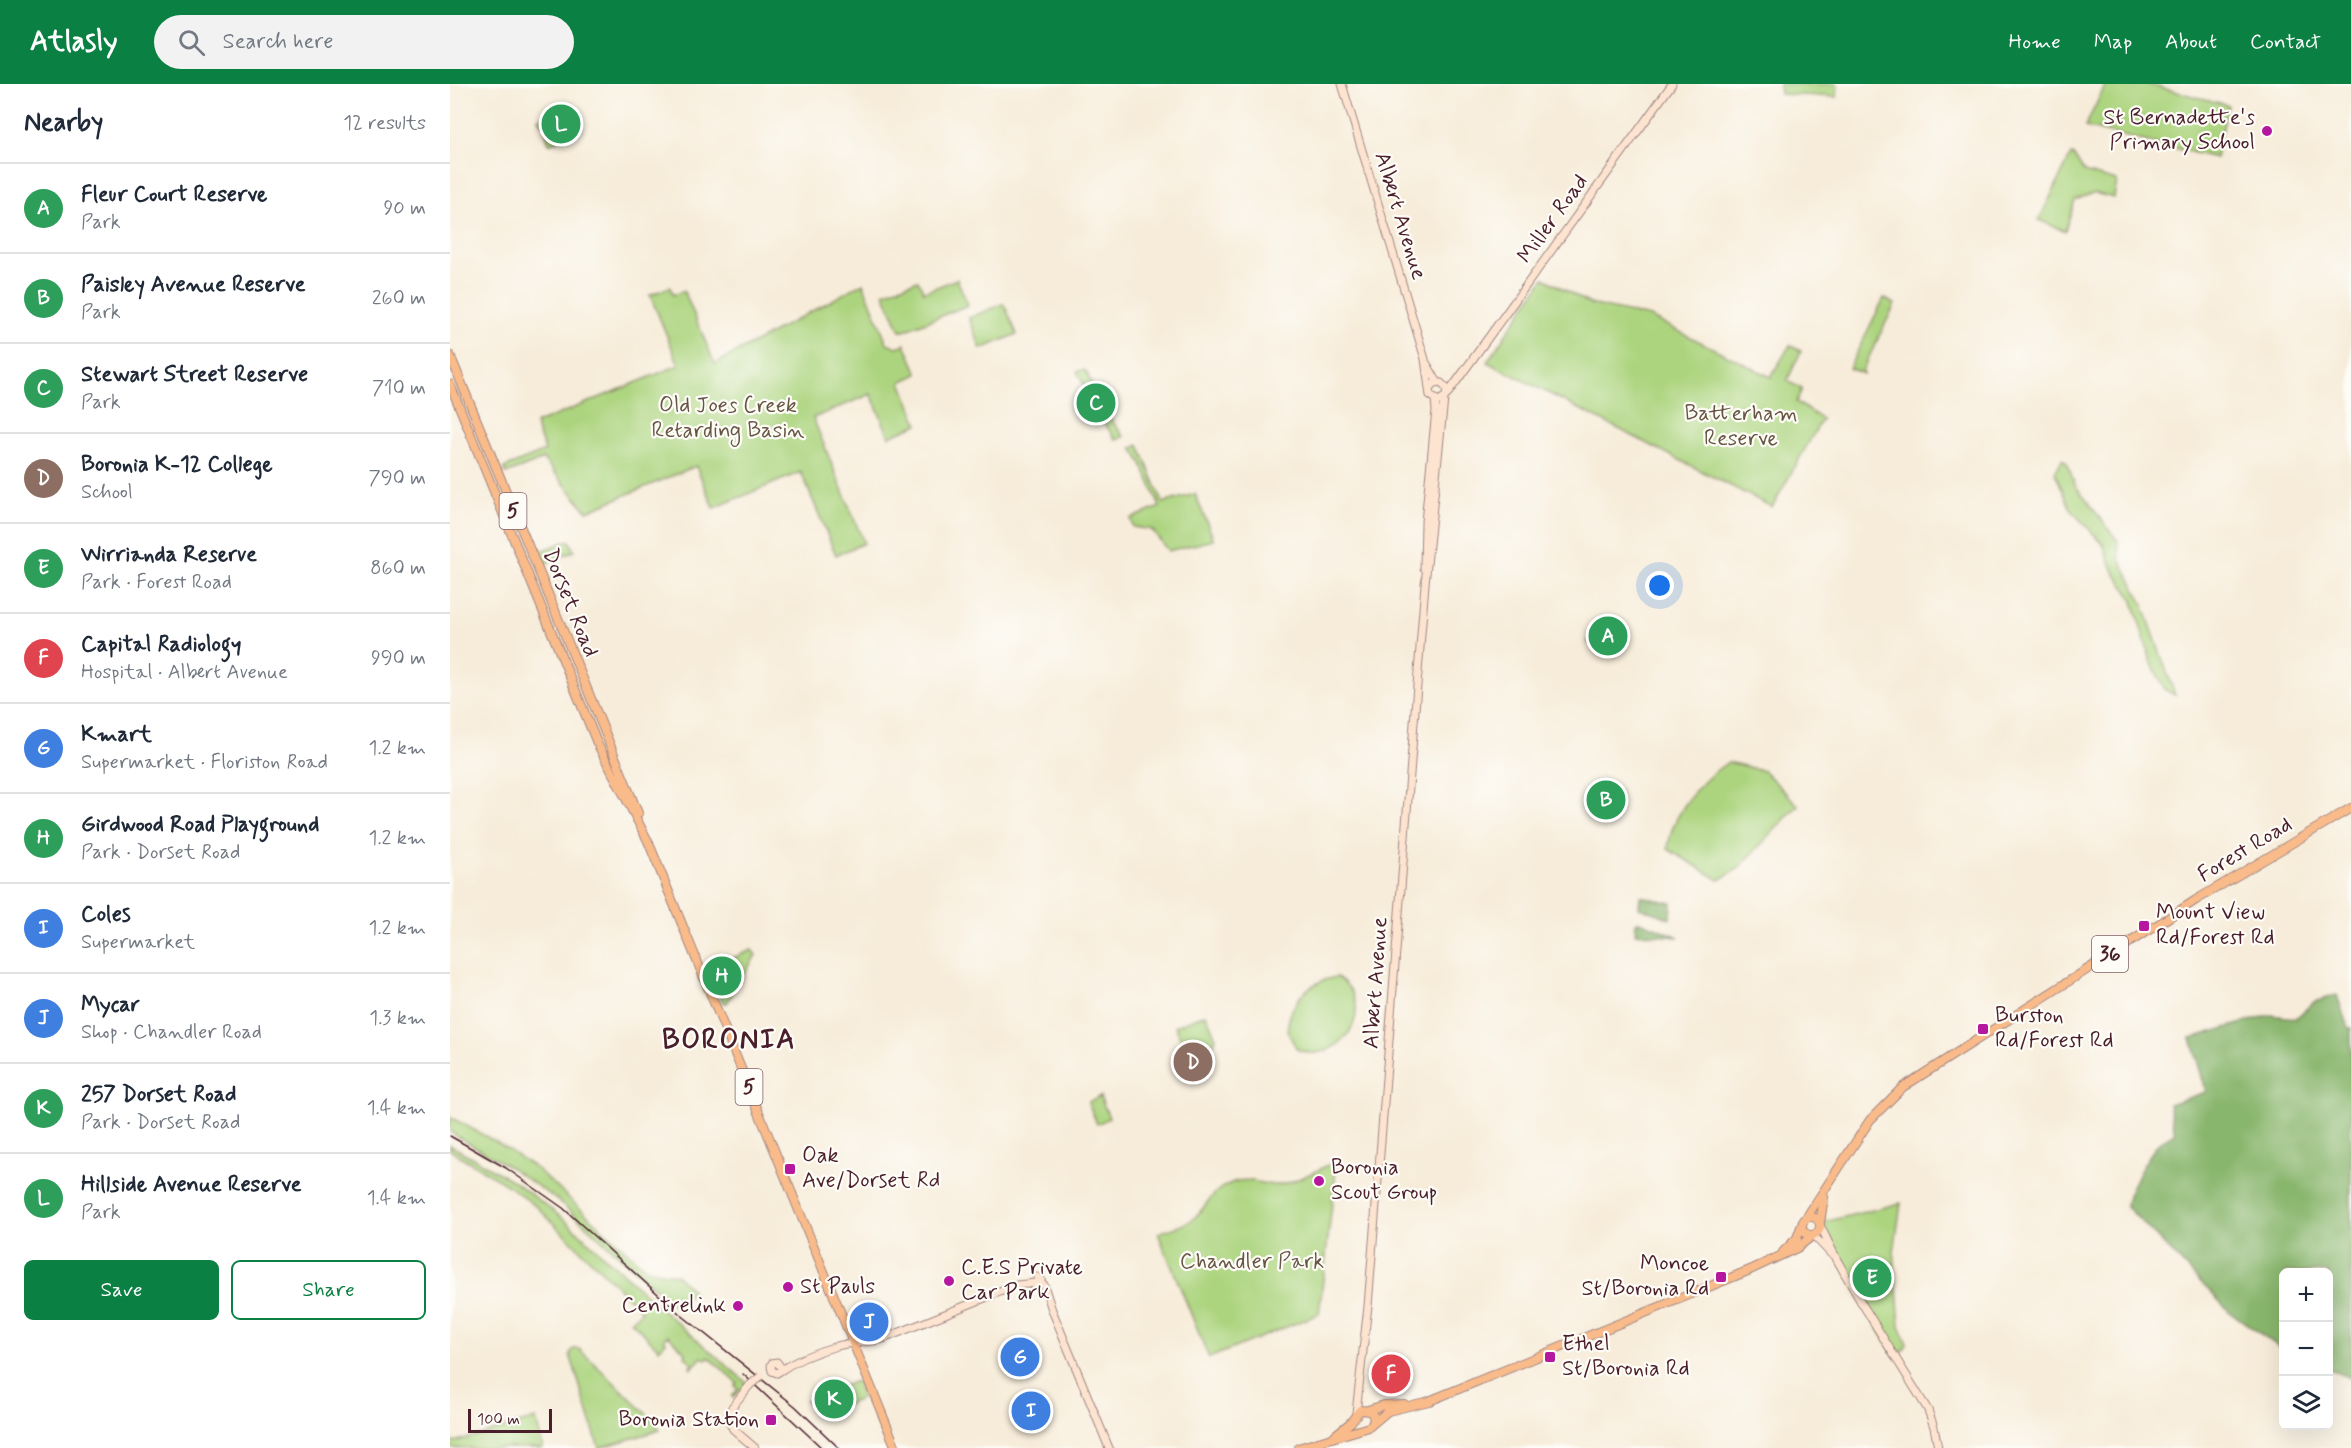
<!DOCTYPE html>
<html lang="en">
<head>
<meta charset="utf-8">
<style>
  :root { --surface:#fff; --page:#f2f2f3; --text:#1f2937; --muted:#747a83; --line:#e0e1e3; --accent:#0b8043 }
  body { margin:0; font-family:Mynerve,sans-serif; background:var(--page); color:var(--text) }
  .controls { position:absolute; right:18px; bottom:18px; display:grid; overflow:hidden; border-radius:9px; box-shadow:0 6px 24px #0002 }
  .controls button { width:54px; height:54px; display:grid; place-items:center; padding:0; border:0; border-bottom:2px solid var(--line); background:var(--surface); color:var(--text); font:30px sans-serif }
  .scale { position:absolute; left:18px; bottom:15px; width:84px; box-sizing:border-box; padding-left:6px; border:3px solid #4a1f2b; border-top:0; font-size:16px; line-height:21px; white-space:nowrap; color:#4a1f2b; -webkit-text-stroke:4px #fdfcf7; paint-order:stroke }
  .you { position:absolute; left:1210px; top:502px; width:21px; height:21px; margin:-15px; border:4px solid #fff; border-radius:50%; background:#1a73e8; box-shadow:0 0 0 9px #1a73e833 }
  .badge { display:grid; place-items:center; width:39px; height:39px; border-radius:50%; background:var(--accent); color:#fff; font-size:20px; font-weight:700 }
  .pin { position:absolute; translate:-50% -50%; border:3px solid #fff; box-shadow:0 2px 6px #0006 }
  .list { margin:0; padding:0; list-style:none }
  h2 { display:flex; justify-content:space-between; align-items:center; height:78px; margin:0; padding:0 24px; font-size:26px }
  h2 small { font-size:20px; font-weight:400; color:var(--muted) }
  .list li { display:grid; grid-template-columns:39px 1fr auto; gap:18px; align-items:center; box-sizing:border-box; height:90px; padding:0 24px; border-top:2px solid var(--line) }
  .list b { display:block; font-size:22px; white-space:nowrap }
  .list p { margin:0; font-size:20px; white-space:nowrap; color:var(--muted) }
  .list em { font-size:20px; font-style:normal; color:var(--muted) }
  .actions { display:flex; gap:12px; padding:18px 24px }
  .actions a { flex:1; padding:14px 0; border:2px solid var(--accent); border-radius:9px; text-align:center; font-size:21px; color:var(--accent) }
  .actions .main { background:var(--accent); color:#fff }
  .icon { flex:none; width:33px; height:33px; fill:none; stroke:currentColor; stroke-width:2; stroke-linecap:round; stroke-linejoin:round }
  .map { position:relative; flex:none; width:1901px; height:1364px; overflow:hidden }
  header { display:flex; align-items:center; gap:36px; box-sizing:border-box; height:84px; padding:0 30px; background:var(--accent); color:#fff }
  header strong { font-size:28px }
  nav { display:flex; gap:33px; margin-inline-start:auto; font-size:21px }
  .search { width:420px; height:54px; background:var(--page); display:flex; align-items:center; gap:15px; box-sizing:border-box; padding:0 21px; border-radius:33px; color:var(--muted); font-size:22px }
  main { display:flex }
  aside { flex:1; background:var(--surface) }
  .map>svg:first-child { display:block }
</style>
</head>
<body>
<header>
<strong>Atlasly</strong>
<div class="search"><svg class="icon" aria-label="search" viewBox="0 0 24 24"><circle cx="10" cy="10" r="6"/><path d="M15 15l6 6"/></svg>Search here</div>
<nav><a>Home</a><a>Map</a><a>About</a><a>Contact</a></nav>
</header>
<main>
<aside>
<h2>Nearby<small>12 results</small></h2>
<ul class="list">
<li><span class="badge" style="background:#2e9e5b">A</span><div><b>Fleur Court Reserve</b><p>Park</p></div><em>90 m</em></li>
<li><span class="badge" style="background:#2e9e5b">B</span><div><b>Paisley Avenue Reserve</b><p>Park</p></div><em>260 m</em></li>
<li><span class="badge" style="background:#2e9e5b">C</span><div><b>Stewart Street Reserve</b><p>Park</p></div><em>710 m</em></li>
<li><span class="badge" style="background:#8d6e63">D</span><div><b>Boronia K-12 College</b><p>School</p></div><em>790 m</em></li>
<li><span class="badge" style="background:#2e9e5b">E</span><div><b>Wirrianda Reserve</b><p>Park · Forest Road</p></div><em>860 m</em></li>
<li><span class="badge" style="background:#e0444e">F</span><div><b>Capital Radiology</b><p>Hospital · Albert Avenue</p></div><em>990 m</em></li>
<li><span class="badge" style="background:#3f7fe0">G</span><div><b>Kmart</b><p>Supermarket · Floriston Road</p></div><em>1.2 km</em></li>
<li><span class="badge" style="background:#2e9e5b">H</span><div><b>Girdwood Road Playground</b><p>Park · Dorset Road</p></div><em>1.2 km</em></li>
<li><span class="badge" style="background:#3f7fe0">I</span><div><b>Coles</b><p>Supermarket</p></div><em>1.2 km</em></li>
<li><span class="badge" style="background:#3f7fe0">J</span><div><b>Mycar</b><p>Shop · Chandler Road</p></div><em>1.3 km</em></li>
<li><span class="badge" style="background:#2e9e5b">K</span><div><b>257 Dorset Road</b><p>Park · Dorset Road</p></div><em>1.4 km</em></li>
<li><span class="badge" style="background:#2e9e5b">L</span><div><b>Hillside Avenue Reserve</b><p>Park</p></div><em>1.4 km</em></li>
</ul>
<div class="actions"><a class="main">Save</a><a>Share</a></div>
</aside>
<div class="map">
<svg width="1901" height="1364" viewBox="0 0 1901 1364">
  <rect width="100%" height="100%" fill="#fdfcf7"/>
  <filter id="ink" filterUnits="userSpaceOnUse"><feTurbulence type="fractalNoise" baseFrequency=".0167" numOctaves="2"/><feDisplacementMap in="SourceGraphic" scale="12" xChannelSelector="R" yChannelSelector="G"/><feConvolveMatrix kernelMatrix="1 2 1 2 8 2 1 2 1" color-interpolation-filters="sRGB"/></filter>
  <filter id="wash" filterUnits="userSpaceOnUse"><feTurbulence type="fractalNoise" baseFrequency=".008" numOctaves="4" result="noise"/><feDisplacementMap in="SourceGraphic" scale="24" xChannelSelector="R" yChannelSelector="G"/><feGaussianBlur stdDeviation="1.35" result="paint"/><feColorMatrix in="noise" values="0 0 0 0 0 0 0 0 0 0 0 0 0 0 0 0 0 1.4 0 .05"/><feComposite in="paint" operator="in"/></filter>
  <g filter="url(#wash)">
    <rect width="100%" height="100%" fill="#f7ecd9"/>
    <path fill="#acd47e" stroke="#7b7a54" stroke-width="1.5" d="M1329,0H1388L1387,13L1330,10Z
      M1656,0H1696L1778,21L1766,74L1635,43Z
      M122,20L132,46L99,60L94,41L88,35Z
      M1621,71L1624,72L1634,88L1667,97L1664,114L1644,109L1625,116L1615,147L1589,136Z
      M1094,194L1140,220L1200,233L1321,293L1340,261L1351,267L1337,297L1352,305L1346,318L1372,335L1322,423L1037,278Z
      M507,195L518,221L454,247H450L434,209L468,196L474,208Z
      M413,199L437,259L447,263L455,260L468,290L451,298L468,340L439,352L421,310L363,334L414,459L386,471L351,388L264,424L246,382L137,427L93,375L56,390L54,384L95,367L85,340L229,281L200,211L220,203L223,211L234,207L265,280Z
      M1434,214L1445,220L1412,287L1413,290L1399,284Z
      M553,220L555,222L567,250L531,265L519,234Z
      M634,286L637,289L653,324L674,353L666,356L646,327L627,287Z
      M689,361L713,419L745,410L764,456L718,467L702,446L683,443L680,435L710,423L691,378L682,364Z
      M1612,375L1617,379L1625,401L1668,457L1670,475L1693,520L1725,611L1715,606L1701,578L1682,514L1664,488L1653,460L1622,427L1605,389Z
      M119,456L124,467L93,480L88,468Z
      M1151,533L1178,546L1165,572L1138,558Z
      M1278,678L1314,687L1348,721L1288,785L1269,796L1218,765C1221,730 1250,697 1278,678Z
      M1150,705L1169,709L1170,712L1161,733L1140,722Z
      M302,866L306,871L277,919H273L259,884Z
      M887,893C923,916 904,964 866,969C860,970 853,967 847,965L837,947C840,917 858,897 887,893Z
      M756,930L766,954L760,968L748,971L737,968L725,942Z
      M650,1012L659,1034L647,1040L638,1018Z
      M0,1033L50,1060L88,1086L192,1181L197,1185L227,1191L242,1206L228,1225L109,1117L61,1084L0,1048Z
      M0,1061L63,1097L114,1135L207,1221L297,1299L283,1314L282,1312L288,1305L285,1302L287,1299L259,1273L256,1276L252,1273L241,1285L240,1283L243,1280L235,1272L236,1269L218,1251L214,1255L216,1258L209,1265L181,1237L192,1227L87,1123L57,1101L0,1066Z
      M887,1077L869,1230L759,1274L708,1149C719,1145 735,1142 743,1135C760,1120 759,1107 784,1098C799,1093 812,1101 826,1101C843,1100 871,1084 887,1077Z
      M1451,1119L1444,1168L1450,1242L1457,1260L1453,1267L1444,1272L1370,1139Z
      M123,1265H129L205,1338L210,1346L149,1364L120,1270Z
      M406,1297L412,1314L372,1331L356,1317Z
      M86,1335L93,1364H0V1359Z"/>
    <path fill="#89b66d" stroke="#6a6a4c" stroke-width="1.5" d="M1190,812L1222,819L1221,835L1189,823Z
      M1190,837L1229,853L1185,849L1186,839Z
      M1887,911L1898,944H1901V1294L1879,1286L1878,1188H1834L1833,1266L1780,1228L1676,1122C1676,1107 1699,1070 1709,1059C1713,1055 1720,1052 1725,1049L1719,1020L1756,1008L1741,954L1820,931L1846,934L1864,918Z"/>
  </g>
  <g filter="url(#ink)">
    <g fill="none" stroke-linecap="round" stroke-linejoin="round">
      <defs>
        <path id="secondary" d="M892,0L975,275L980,312L989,317L996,312L997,305L991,299L984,300L980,304
          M977,280L988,299
          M996,312L1222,0
          M974,484L975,438L986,326L985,316
          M1370,1141L1387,1176L1411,1218L1478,1326L1484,1343L1488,1364
          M1363,1151L1381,1170
          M587,1193L594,1201L602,1226L659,1364
          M331,1284L327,1278L322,1279L321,1282L322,1287L327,1289C344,1277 365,1268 387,1262C402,1258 418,1259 433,1255L567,1201L585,1199L591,1195
          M300,1301L282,1323L278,1336L283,1345L305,1364
          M906,1329L918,1222L975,500L994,315"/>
        <path id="primary" d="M0,271L188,729
          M0,300L147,659L198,757L446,1364
          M1352 1142a9 9 0 1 1 18 0a9 9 0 1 1-18 0Z
          M1356,1134L1420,1036L1453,1003L1746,816L1901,724
          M1370,1139L1374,1113
          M1333,1168L1347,1154L1351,1143
          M918,1326L934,1321L954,1320
          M885,1351L900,1339L910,1326L920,1327L924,1333L923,1338
          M848,1364L919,1343L938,1327L979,1317L1300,1186L1347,1164L1362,1152"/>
      </defs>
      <use href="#secondary" stroke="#a08682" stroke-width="9"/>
      <use href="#primary" stroke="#a08682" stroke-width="10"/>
      <use href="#secondary" stroke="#fde4d1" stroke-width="7"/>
      <use href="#primary" stroke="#fabb8b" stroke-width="8"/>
      <path stroke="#4a1f2b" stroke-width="1.5" d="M0,1052L56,1084L113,1124L230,1230L345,1322L389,1364
        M293,1290L372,1364"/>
      <defs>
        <path id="secondary-bridge" d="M300,1301L311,1292"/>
      </defs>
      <use href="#secondary-bridge" stroke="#a08682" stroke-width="9" stroke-linecap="butt"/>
      <use href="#secondary-bridge" stroke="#fde4d1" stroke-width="7"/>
    </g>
  </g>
  <g fill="#b5179e" stroke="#fdfcf7" stroke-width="2">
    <circle cx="1817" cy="47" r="6"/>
    <rect x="1688" y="836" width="12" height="12" rx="3"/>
    <rect x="1527" y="939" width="12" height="12" rx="3"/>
    <rect x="334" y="1079" width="12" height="12" rx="3"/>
    <circle cx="869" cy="1097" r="6"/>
    <rect x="1265" y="1187" width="12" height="12" rx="3"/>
    <circle cx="499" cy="1197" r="6"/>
    <circle cx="338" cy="1203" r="6"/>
    <circle cx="288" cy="1222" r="6"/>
    <rect x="1094" y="1267" width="12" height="12" rx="3"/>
    <rect x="315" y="1330" width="12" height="12" rx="3"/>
  </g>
  <g text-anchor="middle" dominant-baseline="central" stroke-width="4.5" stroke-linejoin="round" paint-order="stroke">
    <g fill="#fdfcf7" stroke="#806168" stroke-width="1.5">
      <rect x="49.5" y="409" width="27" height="36" rx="4.5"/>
      <rect x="1642" y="852" width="36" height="36" rx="4.5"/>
      <rect x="285.5" y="985" width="27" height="36" rx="4.5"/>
    </g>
    <g font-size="21" font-weight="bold" fill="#4a1f2b">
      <text x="63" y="427">5</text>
      <text x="1660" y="870">36</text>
      <text x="299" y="1003">5</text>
    </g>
    <g font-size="22" fill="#4a1f2b" stroke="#fdfcf7" text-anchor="start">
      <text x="1805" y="34" text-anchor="end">St Bernadette's<tspan x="1805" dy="25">Primary School</tspan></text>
      <text x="1706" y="829">Mount View<tspan x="1706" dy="25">Rd/Forest Rd</tspan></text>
      <text x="1545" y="932">Burston<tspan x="1545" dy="25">Rd/Forest Rd</tspan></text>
      <text x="352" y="1072">Oak<tspan x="352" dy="25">Ave/Dorset Rd</tspan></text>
      <text x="881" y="1084">Boronia<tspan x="881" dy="25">Scout Group</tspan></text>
      <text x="1259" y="1180" text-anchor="end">Moncoe<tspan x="1259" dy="25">St/Boronia Rd</tspan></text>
      <text x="511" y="1184">C.E.S Private<tspan x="511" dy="25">Car Park</tspan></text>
      <text x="350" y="1203">St Pauls</text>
      <text x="276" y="1222" text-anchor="end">Centrelink</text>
      <text x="1112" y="1260">Ethel<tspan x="1112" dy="25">St/Boronia Rd</tspan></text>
      <text x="309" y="1336" text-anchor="end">Boronia Station</text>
    </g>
    <g font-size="22" fill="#4a1f2b" stroke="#fdfcf7">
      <text transform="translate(950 132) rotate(73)">Albert Avenue</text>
      <text transform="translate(1103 135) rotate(-54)">Miller Road</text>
      <text transform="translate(120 519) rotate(68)">Dorset Road</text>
      <text transform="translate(1795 766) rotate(-31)">Forest Road</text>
      <text transform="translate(926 899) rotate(-86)">Albert Avenue</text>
    </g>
    <g font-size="22" fill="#675544" stroke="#fdfcf7">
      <text x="278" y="322">Old Joes Creek<tspan x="278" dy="25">Retarding Basin</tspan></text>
      <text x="1291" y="330">Batterham<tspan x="1291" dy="25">Reserve</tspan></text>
      <text x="802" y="1178">Chandler Park</text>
    </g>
    <g font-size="28" font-weight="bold" letter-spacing="1.5" fill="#4a1f2b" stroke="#fdfcf7">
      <text x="279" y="956">BORONIA</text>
    </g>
  </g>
</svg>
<div class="controls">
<button>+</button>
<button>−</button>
<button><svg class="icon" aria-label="layers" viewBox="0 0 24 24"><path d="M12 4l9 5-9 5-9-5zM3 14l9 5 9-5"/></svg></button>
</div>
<div class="scale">100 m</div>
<div class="you"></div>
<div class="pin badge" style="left:1158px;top:552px;background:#2e9e5b">A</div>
<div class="pin badge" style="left:1156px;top:716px;background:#2e9e5b">B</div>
<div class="pin badge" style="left:646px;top:319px;background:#2e9e5b">C</div>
<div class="pin badge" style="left:743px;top:978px;background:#8d6e63">D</div>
<div class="pin badge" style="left:1422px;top:1194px;background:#2e9e5b">E</div>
<div class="pin badge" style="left:941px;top:1290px;background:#e0444e">F</div>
<div class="pin badge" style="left:570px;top:1273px;background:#3f7fe0">G</div>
<div class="pin badge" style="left:272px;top:892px;background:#2e9e5b">H</div>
<div class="pin badge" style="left:581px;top:1327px;background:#3f7fe0">I</div>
<div class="pin badge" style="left:419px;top:1238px;background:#3f7fe0">J</div>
<div class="pin badge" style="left:384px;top:1315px;background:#2e9e5b">K</div>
<div class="pin badge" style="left:111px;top:40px;background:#2e9e5b">L</div>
</div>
</main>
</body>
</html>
